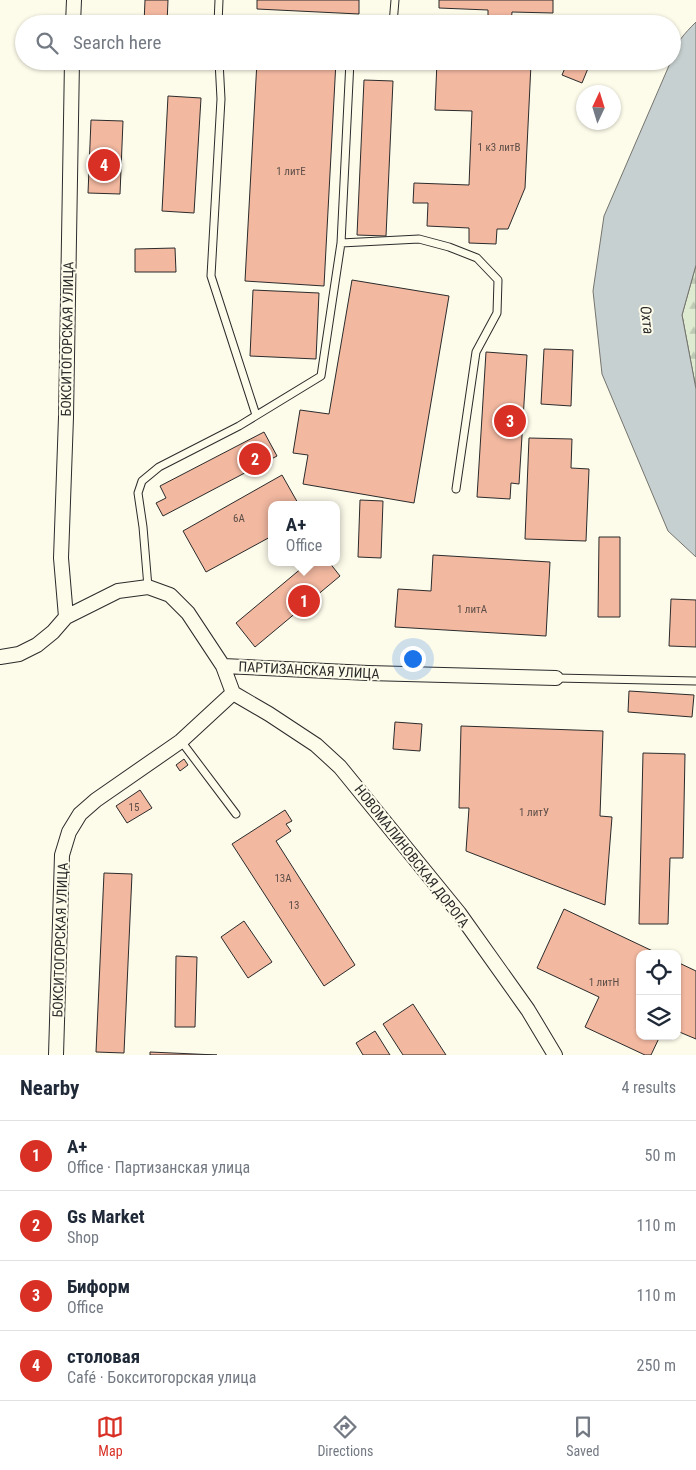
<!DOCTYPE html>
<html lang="en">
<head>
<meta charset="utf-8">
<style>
  :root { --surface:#fff; --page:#f6f6f7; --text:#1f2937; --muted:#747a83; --line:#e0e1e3; --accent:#d93025 }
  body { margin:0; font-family:"Roboto Condensed",sans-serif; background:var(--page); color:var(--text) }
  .controls { position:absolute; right:15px; bottom:15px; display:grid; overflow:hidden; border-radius:10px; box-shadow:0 1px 4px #0004 }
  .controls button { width:45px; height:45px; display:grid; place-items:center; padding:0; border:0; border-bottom:1px solid var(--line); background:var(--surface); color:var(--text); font:25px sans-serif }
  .compass { position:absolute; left:576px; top:85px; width:45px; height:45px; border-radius:50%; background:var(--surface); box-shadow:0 1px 4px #0004; rotate:4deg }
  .you { position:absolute; left:412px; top:658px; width:18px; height:18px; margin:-12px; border:4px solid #fff; border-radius:50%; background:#1a73e8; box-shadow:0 0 0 8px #1a73e833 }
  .badge { display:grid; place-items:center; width:32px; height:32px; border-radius:50%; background:var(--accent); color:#fff; font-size:16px; font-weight:700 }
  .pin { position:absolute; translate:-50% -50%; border:2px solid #fff; box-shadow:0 1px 5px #0006 }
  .popup { position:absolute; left:268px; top:501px; width:72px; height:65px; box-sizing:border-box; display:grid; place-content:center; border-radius:10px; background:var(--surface); filter:drop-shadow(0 1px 4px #0005); font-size:16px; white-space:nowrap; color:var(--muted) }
  .popup b { font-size:19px; color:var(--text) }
  .popup::after { content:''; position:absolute; left:50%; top:100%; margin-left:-10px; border:10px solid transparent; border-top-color:var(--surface) }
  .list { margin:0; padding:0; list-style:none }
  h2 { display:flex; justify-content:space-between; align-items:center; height:65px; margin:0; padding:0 20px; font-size:21px }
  h2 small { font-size:16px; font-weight:400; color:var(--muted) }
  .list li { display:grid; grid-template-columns:32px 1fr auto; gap:15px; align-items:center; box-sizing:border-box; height:70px; padding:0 20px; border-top:1px solid var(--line) }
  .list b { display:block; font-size:19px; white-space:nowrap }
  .list p { margin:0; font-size:16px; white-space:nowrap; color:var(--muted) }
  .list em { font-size:16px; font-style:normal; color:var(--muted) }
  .icon { flex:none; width:28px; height:28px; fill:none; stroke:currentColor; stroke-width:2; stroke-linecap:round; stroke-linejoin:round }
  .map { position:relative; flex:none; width:696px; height:1055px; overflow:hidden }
  .search { position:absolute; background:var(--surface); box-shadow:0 1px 4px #0004; left:15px; right:15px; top:15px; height:55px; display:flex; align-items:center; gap:12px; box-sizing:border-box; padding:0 18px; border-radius:28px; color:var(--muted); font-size:19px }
  .sheet { height:345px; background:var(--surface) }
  nav { display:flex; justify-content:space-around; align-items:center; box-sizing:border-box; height:70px; border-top:1px solid var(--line); background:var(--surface); font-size:14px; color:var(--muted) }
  nav a { display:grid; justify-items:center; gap:2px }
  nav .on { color:var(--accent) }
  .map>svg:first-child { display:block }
</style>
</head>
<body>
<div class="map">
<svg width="696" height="1055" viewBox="0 0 696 1055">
  <defs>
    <pattern id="forest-firs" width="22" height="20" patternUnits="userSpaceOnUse" patternTransform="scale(1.25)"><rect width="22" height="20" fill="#deebd1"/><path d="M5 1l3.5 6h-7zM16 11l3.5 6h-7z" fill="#bfcab4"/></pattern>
  </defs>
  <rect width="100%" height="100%" fill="#fdfbea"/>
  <path fill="url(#forest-firs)" stroke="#74746e" d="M696,265V389L682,315Z"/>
  <path fill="#c7d0d0" stroke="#74746e" d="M696,22V265L682,315L696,389V557L668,531L602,374L593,291L604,216L671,61H672C673,45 685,33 696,22Z"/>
  <path fill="#f2b8a0" stroke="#2b2b2b" d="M145,0H168L167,24H144Z
    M257,0H359V14L257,9Z
    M439,0H553V13L512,12L511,24H488V10L439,8Z
    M257,61H336L324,286L245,281Z
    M437,61H542V65L531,64L525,188L508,229H497L496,244L469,243V228L427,226L428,203H413L414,183L469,185L472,111L435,110Z
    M568,61H591L582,83L562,75Z
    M364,80L393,81L386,236L357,235Z
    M168,96L201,98L194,213L162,211Z
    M91,120L123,121L120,194L88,193Z
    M175,248L176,272H135V249Z
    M352,280L449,296L414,503L303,484L308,455L293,453L300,410L329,414Z
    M253,290L319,293L316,359L250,356Z
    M544,349L573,350L571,406L541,404Z
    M486,352L527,355L519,484L511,483L510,499L477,497Z
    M264,432L277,456L163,516L156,503L166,498L160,486Z
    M529,438L572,439L571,468L589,469L586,541L525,539Z
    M282,475L299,505H272V536L206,572L183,531Z
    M360,500L383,501L381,558L358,557Z
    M599,537H620V617H598Z
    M433,555L550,562L546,636L395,627L398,589L431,591Z
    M309,562H329L340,576L255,647L236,623Z
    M671,599L696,600V647L669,646Z
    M629,691L694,695L692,717L628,712Z
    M395,722L422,724L420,751L393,749Z
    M461,726L603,731L600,816L612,817L605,905L466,851L469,808H459Z
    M643,753L685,754L683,858H670L668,924H639Z
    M184,759L188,765L180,771L176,765Z
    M140,790L152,808L127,823L116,806Z
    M285,810L292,821L286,824L291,831L276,841L355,965L324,986L232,844Z
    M104,873L132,874L124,1053L96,1052Z
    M564,909L659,954H640V1036H660L651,1055H645L585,1027L599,997L537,968Z
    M244,921L272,962L248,978L221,937Z
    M176,956L197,957L195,1027H175Z
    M677,962L696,971V1039L677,1031Z
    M413,1004L446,1055H403L383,1024Z
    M375,1031L390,1055H363L356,1043Z
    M150,1052L217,1055H150Z"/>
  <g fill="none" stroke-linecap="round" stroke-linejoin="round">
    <defs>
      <path id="lane" d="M218,24L219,0
        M393,24L395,0
        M219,61L221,99L211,276L256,415
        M341,243L419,239L449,247L477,258L498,280L497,313L476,352L456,489
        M148,587L143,527L138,493L142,481L159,467L239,426L321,376L341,243L350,61
        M556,678L696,681
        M181,741L236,814"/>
      <path id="street" d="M73,24L74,0
        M66,617L61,558L66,417L72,61
        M0,657L19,654L37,645L53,632L66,617L118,591L148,587L170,595L188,613L223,666L368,673L556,678
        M233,693L269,714L316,745L340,767L459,913L528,1010L555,1055
        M56,1055L62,855L69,832L80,814L96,800L181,741L233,693L223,666"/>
    </defs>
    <use href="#lane" stroke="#2b2b2b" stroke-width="9"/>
    <use href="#street" stroke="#2b2b2b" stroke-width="16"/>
    <use href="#lane" stroke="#fdfbea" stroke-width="7"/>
    <use href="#street" stroke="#fdfbea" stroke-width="14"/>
  </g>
  <g text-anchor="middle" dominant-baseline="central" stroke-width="4" stroke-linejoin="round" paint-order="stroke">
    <g font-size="11" fill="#5d4e48">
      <text x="499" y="147">1 к3 литВ</text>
      <text x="291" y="171">1 литЕ</text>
      <text x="239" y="518">6А</text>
      <text x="472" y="609">1 литА</text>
      <text x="134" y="807">15</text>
      <text x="534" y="812">1 литУ</text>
      <text x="283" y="878">13А</text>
      <text x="294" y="905">13</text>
      <text x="604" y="982">1 литН</text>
    </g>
    <g font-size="14" fill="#2b2b2b" stroke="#fdfbea">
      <text transform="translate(67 339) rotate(-89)">БОКСИТОГОРСКАЯ УЛИЦА</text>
      <text transform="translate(309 670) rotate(3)">ПАРТИЗАНСКАЯ УЛИЦА</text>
      <text transform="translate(412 856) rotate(52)">НОВОМАЛИНОВСКАЯ ДОРОГА</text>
      <text transform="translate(60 940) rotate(-88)">БОКСИТОГОРСКАЯ УЛИЦА</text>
    </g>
    <g font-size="15" font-style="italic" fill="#2b2b2b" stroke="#fdfbea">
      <text transform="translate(647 320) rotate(83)">Охта</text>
    </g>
  </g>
</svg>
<div class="controls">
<button><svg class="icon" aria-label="locate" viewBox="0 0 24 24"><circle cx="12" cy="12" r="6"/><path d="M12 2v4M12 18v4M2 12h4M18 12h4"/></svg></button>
<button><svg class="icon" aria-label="layers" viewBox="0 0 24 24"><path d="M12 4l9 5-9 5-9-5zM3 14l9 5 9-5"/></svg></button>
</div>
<svg class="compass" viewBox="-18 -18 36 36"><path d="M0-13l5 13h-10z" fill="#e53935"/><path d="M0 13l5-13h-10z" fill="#747a83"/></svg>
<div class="you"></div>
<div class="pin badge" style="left:304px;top:601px">1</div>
<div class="popup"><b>А+</b>Office</div>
<div class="pin badge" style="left:255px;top:459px">2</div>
<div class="pin badge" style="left:510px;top:421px">3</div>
<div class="pin badge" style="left:104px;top:165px">4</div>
<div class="search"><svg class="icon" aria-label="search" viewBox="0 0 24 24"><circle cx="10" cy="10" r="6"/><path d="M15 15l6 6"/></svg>Search here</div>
</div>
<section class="sheet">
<h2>Nearby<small>4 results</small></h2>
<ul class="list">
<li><span class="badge">1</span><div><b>А+</b><p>Office · Партизанская улица</p></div><em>50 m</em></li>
<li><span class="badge">2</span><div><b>Gs Market</b><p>Shop</p></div><em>110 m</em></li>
<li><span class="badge">3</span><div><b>Биформ</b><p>Office</p></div><em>110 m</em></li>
<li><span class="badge">4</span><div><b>столовая</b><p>Café · Бокситогорская улица</p></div><em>250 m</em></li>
</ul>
</section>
<nav>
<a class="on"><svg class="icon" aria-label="map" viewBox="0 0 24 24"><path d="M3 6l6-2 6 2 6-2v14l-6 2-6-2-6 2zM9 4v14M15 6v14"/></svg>Map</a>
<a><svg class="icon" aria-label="directions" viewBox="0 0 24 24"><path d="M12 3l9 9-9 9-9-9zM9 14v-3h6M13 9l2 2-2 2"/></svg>Directions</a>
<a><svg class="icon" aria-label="saved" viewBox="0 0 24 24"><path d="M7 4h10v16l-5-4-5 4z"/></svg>Saved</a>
</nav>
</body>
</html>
